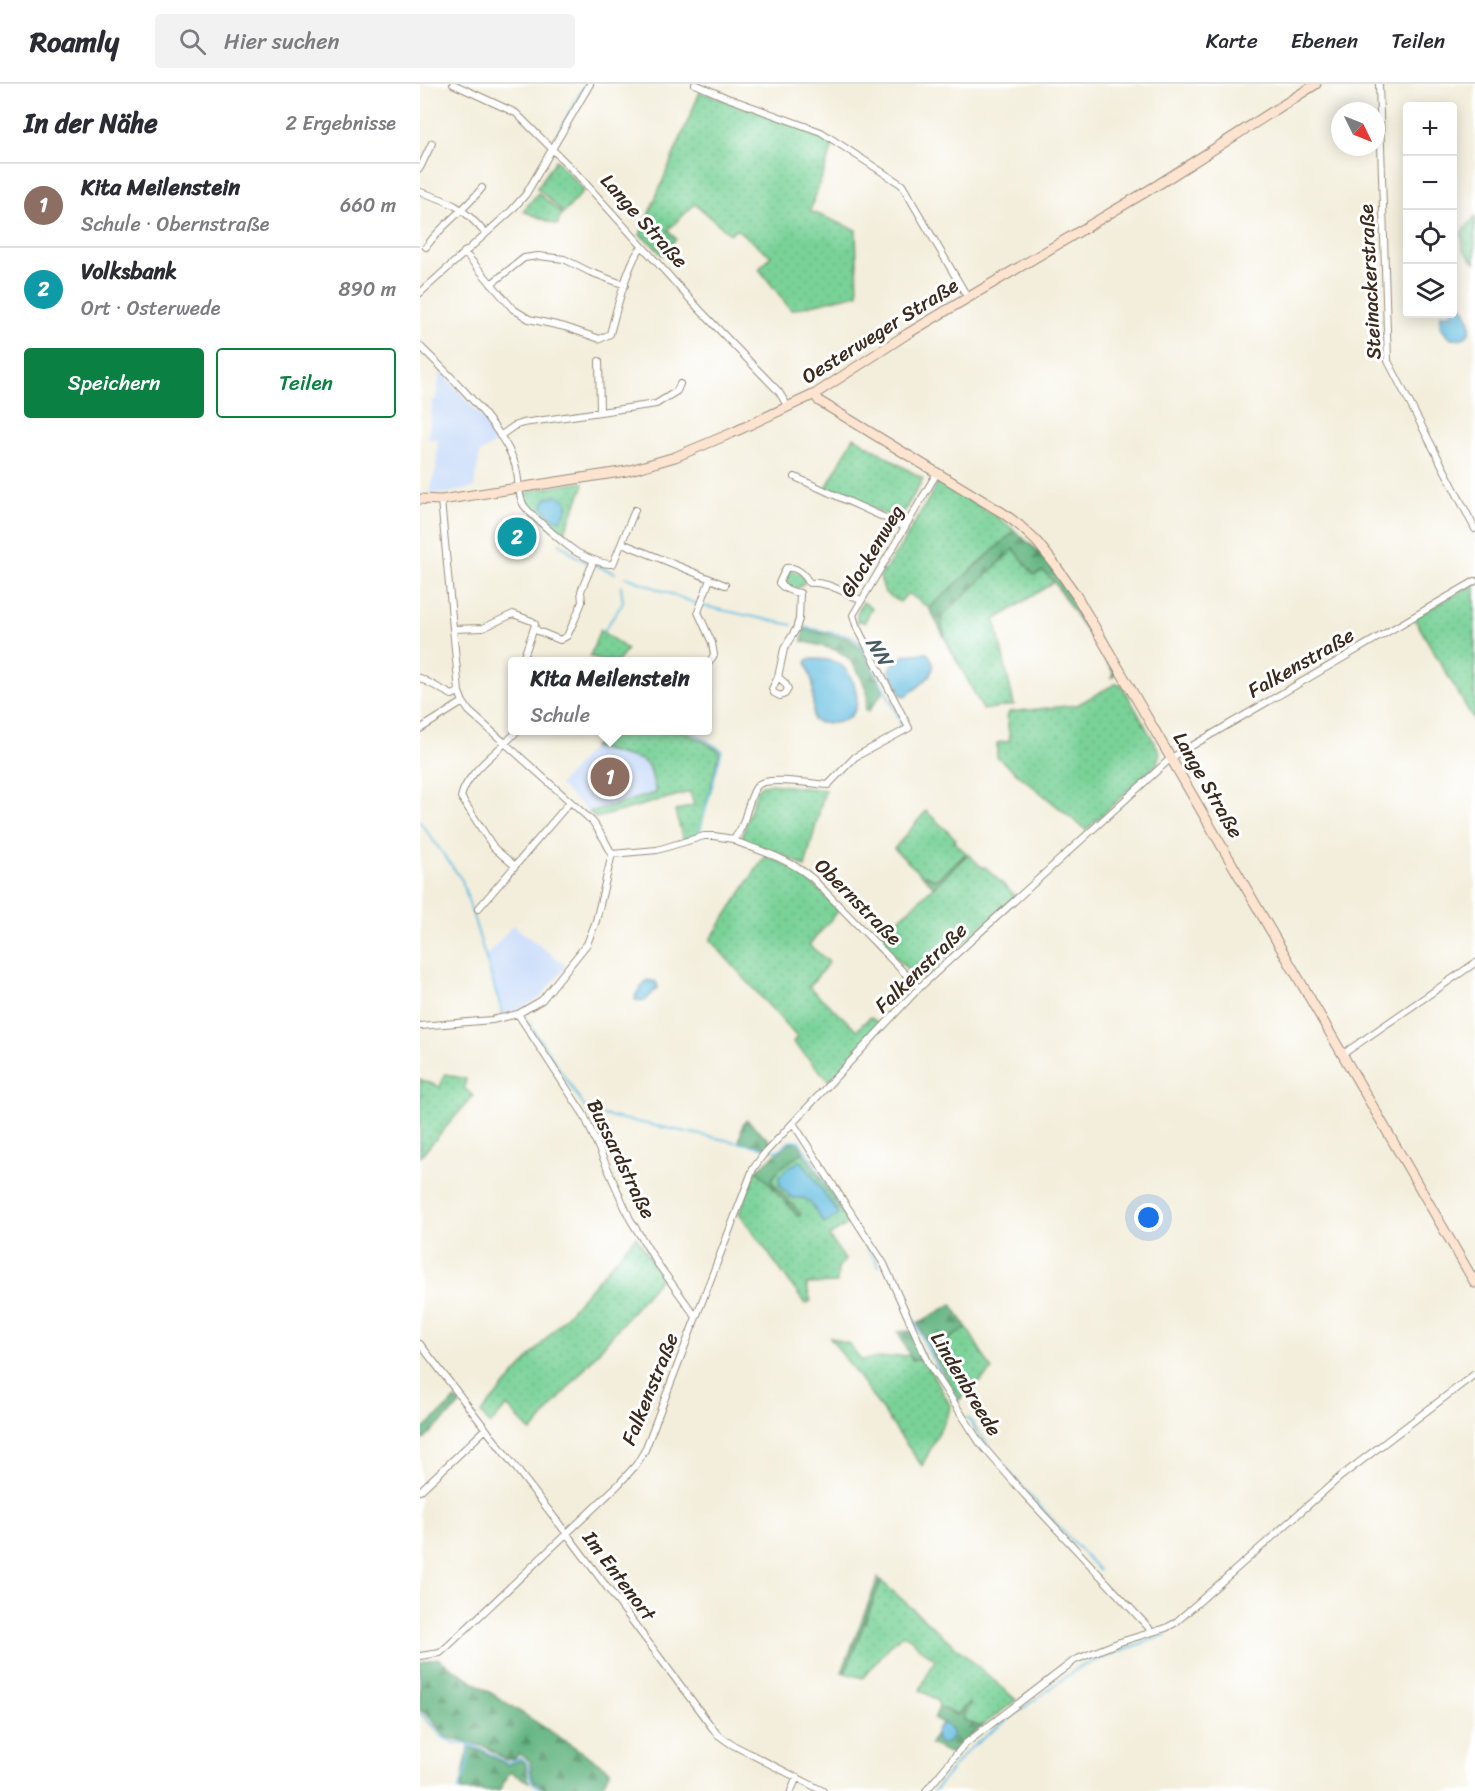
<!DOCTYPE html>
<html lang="de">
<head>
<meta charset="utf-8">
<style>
  :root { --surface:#fff; --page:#f2f2f3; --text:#2b2b33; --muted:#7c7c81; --line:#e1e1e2; --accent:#0b8043 }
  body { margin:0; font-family:Sriracha,sans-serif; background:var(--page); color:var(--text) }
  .controls { position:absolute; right:18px; top:18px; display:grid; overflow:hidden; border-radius:6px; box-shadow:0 3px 15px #0003 }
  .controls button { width:54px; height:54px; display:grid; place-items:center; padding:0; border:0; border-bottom:2px solid var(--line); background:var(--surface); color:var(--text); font:30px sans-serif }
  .compass { position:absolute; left:911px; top:18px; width:54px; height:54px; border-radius:50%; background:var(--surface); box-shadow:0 3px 15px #0003; rotate:133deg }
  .you { position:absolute; left:729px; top:1134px; width:21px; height:21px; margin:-15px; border:4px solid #fff; border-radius:50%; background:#1a73e8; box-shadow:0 0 0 9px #1a73e833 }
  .badge { display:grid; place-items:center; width:39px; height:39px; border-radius:50%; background:var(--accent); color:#fff; font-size:20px; font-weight:700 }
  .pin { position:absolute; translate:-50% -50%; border:3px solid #fff; box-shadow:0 2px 6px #0006 }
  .popup { position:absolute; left:88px; top:573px; width:204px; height:78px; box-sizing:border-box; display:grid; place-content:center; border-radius:6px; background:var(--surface); filter:drop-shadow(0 2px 4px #0005); font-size:20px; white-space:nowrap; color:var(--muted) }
  .popup b { font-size:22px; color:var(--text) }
  .popup::after { content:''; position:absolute; left:50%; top:100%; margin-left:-12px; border:12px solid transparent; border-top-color:var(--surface) }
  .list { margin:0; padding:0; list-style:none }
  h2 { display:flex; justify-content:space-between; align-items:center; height:78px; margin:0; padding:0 24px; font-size:26px }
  h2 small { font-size:20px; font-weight:400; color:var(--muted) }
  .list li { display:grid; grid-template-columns:39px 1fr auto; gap:18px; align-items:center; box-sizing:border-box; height:84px; padding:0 24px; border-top:2px solid var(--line) }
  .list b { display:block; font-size:22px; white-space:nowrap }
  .list p { margin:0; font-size:20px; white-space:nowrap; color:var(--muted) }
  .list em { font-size:20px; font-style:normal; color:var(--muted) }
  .actions { display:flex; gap:12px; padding:18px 24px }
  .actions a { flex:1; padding:14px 0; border:2px solid var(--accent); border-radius:6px; text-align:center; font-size:21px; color:var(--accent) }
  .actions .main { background:var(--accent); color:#fff }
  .icon { flex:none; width:33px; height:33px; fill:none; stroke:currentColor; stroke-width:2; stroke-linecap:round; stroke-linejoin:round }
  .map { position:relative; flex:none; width:1055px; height:1707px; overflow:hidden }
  header { display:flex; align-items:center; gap:36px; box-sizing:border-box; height:84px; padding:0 30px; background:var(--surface); border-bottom:2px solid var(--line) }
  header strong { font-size:28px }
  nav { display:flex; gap:33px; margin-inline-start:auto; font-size:21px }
  .search { width:420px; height:54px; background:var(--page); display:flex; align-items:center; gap:15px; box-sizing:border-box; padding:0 21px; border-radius:6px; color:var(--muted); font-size:22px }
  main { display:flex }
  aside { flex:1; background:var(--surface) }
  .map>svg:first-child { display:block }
</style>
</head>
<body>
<header>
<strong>Roamly</strong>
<div class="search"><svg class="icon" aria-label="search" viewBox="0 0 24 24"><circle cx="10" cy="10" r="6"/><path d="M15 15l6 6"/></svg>Hier suchen</div>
<nav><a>Karte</a><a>Ebenen</a><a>Teilen</a></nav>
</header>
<main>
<aside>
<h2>In der Nähe<small>2 Ergebnisse</small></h2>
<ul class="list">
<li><span class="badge" style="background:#8d6e63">1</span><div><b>Kita Meilenstein</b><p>Schule · Obernstraße</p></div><em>660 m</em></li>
<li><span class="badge" style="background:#0f9aa8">2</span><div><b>Volksbank</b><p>Ort · Osterwede</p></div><em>890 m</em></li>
</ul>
<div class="actions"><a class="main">Speichern</a><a>Teilen</a></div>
</aside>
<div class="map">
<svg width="1055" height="1707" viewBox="0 0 1055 1707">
  <defs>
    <pattern id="grass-dots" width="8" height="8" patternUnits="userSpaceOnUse" patternTransform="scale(1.5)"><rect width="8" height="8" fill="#79d298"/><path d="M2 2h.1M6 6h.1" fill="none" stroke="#6ab483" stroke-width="1.8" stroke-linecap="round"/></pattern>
    <pattern id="forest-firs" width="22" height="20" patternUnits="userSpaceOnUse" patternTransform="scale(1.5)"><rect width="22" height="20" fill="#62b480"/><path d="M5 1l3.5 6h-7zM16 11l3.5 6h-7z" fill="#529368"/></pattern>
  </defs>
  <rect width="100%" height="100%" fill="#fff"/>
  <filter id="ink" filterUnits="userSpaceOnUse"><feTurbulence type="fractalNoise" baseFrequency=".0167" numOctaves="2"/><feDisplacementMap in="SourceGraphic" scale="12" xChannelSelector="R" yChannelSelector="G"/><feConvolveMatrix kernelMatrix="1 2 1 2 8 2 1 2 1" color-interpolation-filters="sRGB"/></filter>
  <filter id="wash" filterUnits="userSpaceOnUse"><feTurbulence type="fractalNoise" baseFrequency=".008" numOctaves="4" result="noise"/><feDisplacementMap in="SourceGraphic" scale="24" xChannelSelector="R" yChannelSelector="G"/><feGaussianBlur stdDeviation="1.35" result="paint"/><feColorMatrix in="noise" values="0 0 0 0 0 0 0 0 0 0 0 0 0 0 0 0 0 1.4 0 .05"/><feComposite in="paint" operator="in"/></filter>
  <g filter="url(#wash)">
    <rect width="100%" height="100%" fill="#f3eedb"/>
    <path fill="#c9dcf9" d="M20,288L39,307L63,335L78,357L60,369L54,404L24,410L9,409L16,384L18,355H8L13,316H16Z
      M173,663L222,676L230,684L236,709L169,728L139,701Z
      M93,841L146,882L120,914L102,924L84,930L66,872Z"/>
    <path fill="url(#grass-dots)" stroke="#5a7e5b" stroke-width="1.5" d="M280,8L340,28L400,51L414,59L390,127L436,146L438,210L371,226L339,185L351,172L316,145L310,150L275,120L248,146L256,155L242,171L232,160L220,151Z
      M136,76L164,106L144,129L117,104Z
      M118,109L142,130L137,141L103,127Z
      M1055,133V179L1043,165L1042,148Z
      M434,353L503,395L479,436L406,404Z
      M519,397L579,434L595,447L509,524L488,509L480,518L465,509L460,493L484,457Z
      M163,398L164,401L143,452C130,441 108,429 104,411L112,406Z
      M594,465L614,490L623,486L634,498L575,536L594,621L563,626L525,553L521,540L522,532Z
      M370,486L379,489L384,494L385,499C376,507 369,507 363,496L365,489Z
      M1055,499V638L994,534Z
      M443,518L452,524L444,539L440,536L437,539C436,530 438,525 443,518Z
      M180,546L207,565L199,577H182L170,572Z
      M695,600H701L740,668L737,680L666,746L577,673V659L590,657L587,634L589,628L657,621Z
      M187,647H264L300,667L279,751L263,755L255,727L274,721L270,708L176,734L169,728L236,709L230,684L222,676L173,663Z
      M350,700L405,706L385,783L362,770L324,757L322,752L337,706L342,701Z
      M506,727L536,755L534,758L563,784L565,783L595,812L506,894H496L458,855L546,772L545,771L515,796L507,791L504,793L474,765Z
      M345,772C378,782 395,802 419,826L389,861L409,878L389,903L437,946L450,933L461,941L409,997L373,958L377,953L290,856Z
      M25,990L46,995L44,1004L53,1012L0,1073V995L20,1003Z
      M383,1068L429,1139L409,1152L425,1176L418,1184L417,1199L386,1200L391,1217L385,1220L319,1129L337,1086L378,1132L380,1131L351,1097L359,1085Z
      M216,1152L242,1192L111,1348L87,1322L70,1341L61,1329Z
      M547,1244L572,1286L539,1316L511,1266Z
      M410,1253L429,1260L441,1276L489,1271L492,1276L504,1275L530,1321L529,1328L502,1382Z
      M461,1497L596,1616L561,1643L544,1636V1629L548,1619L537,1631L519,1623L517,1616L500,1606L515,1575C510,1571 504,1568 499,1563C490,1554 487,1546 474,1557L443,1594L425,1589Z"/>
    <path fill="url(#forest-firs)" stroke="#4e6f4f" stroke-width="1.5" d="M595,447L630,477L641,493L697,586L695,591L692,593L693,588L634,498L623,487L614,491L594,465L522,532C520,550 531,566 539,581L509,524Z
      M384,545L428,554L441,563L464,607L448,628L445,626C449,615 447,608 443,598C428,564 416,566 382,557Z
      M545,771L546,772L514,803L504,793L506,791L515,796Z
      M327,1036L351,1058L346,1063L319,1058L323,1040Z
      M378,1057L383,1068L359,1085L351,1097L381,1130L378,1132L337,1086L370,1058Z
      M532,1220L547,1244L511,1266L498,1239Z
      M491,1247L504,1275L492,1276L478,1248Z
      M36,1315L41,1320L0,1359V1348Z
      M458,1494L461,1497L425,1589L422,1588Z
      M17,1574L190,1686L180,1707H127L114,1697L111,1689L110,1677L100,1670L97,1671L96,1674L86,1676L66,1663L26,1653L7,1631L0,1626V1578Z
      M548,1619L551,1621L544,1629V1636L561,1643L544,1657L531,1670L510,1660L515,1651V1654L531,1645L523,1639L514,1635L519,1623L537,1631Z
      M48,1663L64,1668L87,1681L100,1676L105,1679L109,1698L90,1688L79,1707H41Z"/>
    <path fill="#64bde1" stroke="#507480" stroke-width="1.5" d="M1041,220C1055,239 1055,261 1028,253L1020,242L1021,230H1032L1033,221Z
      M138,412L146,416C149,423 146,431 139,436C133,435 124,427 123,420L127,414Z
      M503,569H507C525,587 499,602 486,612L481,611L477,599L469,586L471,582L485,571Z
      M389,575C400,575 412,575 421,581C427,585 431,593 434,600C440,620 438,634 415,639C407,640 400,640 393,636V600L386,578Z
      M227,896L236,898L238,903L225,917L215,916L216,910Z
      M379,1077L383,1078L415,1125L418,1130L414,1134L404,1139L389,1117L383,1114H372L360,1102L359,1093L364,1087Z
      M523,1639C526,1641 529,1643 530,1645C536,1652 529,1661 521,1660L515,1654L517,1645Z"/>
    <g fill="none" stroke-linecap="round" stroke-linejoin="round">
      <path stroke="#64bde1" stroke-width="2" d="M138,49L165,0
        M140,459L155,472L167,478
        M177,482L195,489
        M206,493L277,520
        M283,522L372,541
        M382,543L431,552L440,559L481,637L479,644
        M183,548L203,519L201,502
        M269,646L302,666L279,750
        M0,738L42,796L83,931
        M106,935L168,1028L345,1064
        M353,1066L357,1067L370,1057H379L459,1182
        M481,1208L511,1272L536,1317
        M548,1334C585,1389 634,1437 679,1486
        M0,1629L24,1654L35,1659L46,1660L64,1666L87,1679L100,1674L107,1678L112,1698L123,1707
        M38,1707L47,1684L49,1661
        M514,1707L546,1668L571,1648L658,1584L695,1569L746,1551"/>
    </g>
  </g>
  <g filter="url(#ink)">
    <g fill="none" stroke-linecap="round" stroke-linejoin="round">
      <defs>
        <path id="street" d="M33,0L96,29L156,89L279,225L359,308L368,323
          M275,0L305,13L401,48L482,101L548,214
          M959,0L968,277L1055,445
          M0,84L12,59
          M0,108C31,117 44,124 65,149
          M6,163C21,141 45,126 62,104
          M44,168L93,225L109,235L145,243L180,255L190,250C195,231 209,174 222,163
          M71,200L104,174L118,172L144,175L170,188L205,201
          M0,209L91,127L106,110L170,0
          M0,262C28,290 58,318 80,351C88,363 95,375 97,389C99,399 98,410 103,420C107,428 149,464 158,469C168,474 182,481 193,480L215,426
          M179,277L180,328
          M80,352L94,342L103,339L236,320L257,307L260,300
          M375,393L485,443
          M21,416L39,608L43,618L49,627L173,738L184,755L192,770
          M202,459L305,501
          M33,545L63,544L93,530L112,537L115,540L114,544L118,547L140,556L147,552L155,535L162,518L161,507L174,476
          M102,578L114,544
          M288,580L294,571L292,559L278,528L290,495
          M358,593L365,599L368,605L365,610L360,612L354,609L352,605L358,593L364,565L376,545L379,535L380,509C372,508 364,505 359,499L366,484C376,482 385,490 389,499C407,497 425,509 441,516
          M0,594L32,611L39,608
          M0,645L43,618
          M313,755C321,748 324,737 327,726C330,718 332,707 338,701C347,692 394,700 408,701L435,673L489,644L436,541L433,531L517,389
          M192,770L237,766L284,752H294L313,755L317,758C344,768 369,775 392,794L499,904
          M95,782L74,764L41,713C47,687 81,666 98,646
          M58,825L150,718
          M98,930L164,1031L210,1135L237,1179L276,1233
          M0,942L72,936L98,930L122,916L167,860L176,837L192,770
          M923,970L1055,879
          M373,1039L464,1180L509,1280L560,1359L604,1410L729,1544L730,1549
          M0,1260L147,1450L297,1650L311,1660L403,1707
          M0,1407L66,1345
          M0,1572L20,1569L30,1560L198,1401L216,1381L225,1366L333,1085L343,1071L499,904L751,674L1055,497
          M371,1707L377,1693
          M506,1707L545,1660L655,1576L700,1558L746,1544L755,1539L920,1393L1055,1290"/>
        <path id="secondary" d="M395,310L399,317L583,429L599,441L617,458L633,478L656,511L702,590L1055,1199
          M0,415L21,416L207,387L255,373L312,349L395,310L487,250L739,100L896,0"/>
      </defs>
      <use href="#street" stroke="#978c7c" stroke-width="8"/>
      <use href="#secondary" stroke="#978c7c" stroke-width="11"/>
      <use href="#street" stroke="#fff" stroke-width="6"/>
      <use href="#secondary" stroke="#fde4d1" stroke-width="9"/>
    </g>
  </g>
  <g text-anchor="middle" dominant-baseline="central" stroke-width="6" stroke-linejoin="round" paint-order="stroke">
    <g font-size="20" fill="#3b2a1e" stroke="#fff">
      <text transform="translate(224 137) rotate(48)">Lange Straße</text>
      <text transform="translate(950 198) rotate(-93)">Steinackerstraße</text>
      <text transform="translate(460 247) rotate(-32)">Oesterweger Straße</text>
      <text transform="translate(452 467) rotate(-59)">Glockenweg</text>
      <text transform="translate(881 579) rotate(-30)">Falkenstraße</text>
      <text transform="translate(788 701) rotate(60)">Lange Straße</text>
      <text transform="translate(438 818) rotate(45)">Obernstraße</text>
      <text transform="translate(501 884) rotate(-44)">Falkenstraße</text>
      <text transform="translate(201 1075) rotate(64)">Bussardstraße</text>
      <text transform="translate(546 1300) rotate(59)">Lindenbreede</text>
      <text transform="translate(230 1305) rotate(-68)">Falkenstraße</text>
      <text transform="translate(199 1492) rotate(53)">Im Entenort</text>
    </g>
    <g font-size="21" font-style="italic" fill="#495d62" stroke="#fff">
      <text transform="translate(459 567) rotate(58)">NN</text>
    </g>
  </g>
</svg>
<div class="controls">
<button>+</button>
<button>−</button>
<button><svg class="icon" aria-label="locate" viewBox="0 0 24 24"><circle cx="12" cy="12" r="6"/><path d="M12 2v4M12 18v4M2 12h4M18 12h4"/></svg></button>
<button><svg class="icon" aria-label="layers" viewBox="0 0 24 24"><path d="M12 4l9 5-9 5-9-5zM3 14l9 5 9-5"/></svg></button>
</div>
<svg class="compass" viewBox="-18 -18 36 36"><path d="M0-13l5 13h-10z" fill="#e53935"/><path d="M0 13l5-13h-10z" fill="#7c7c81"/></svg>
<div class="you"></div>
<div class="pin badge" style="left:190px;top:693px;background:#8d6e63">1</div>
<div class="popup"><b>Kita Meilenstein</b>Schule</div>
<div class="pin badge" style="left:97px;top:453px;background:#0f9aa8">2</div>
</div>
</main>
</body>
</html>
